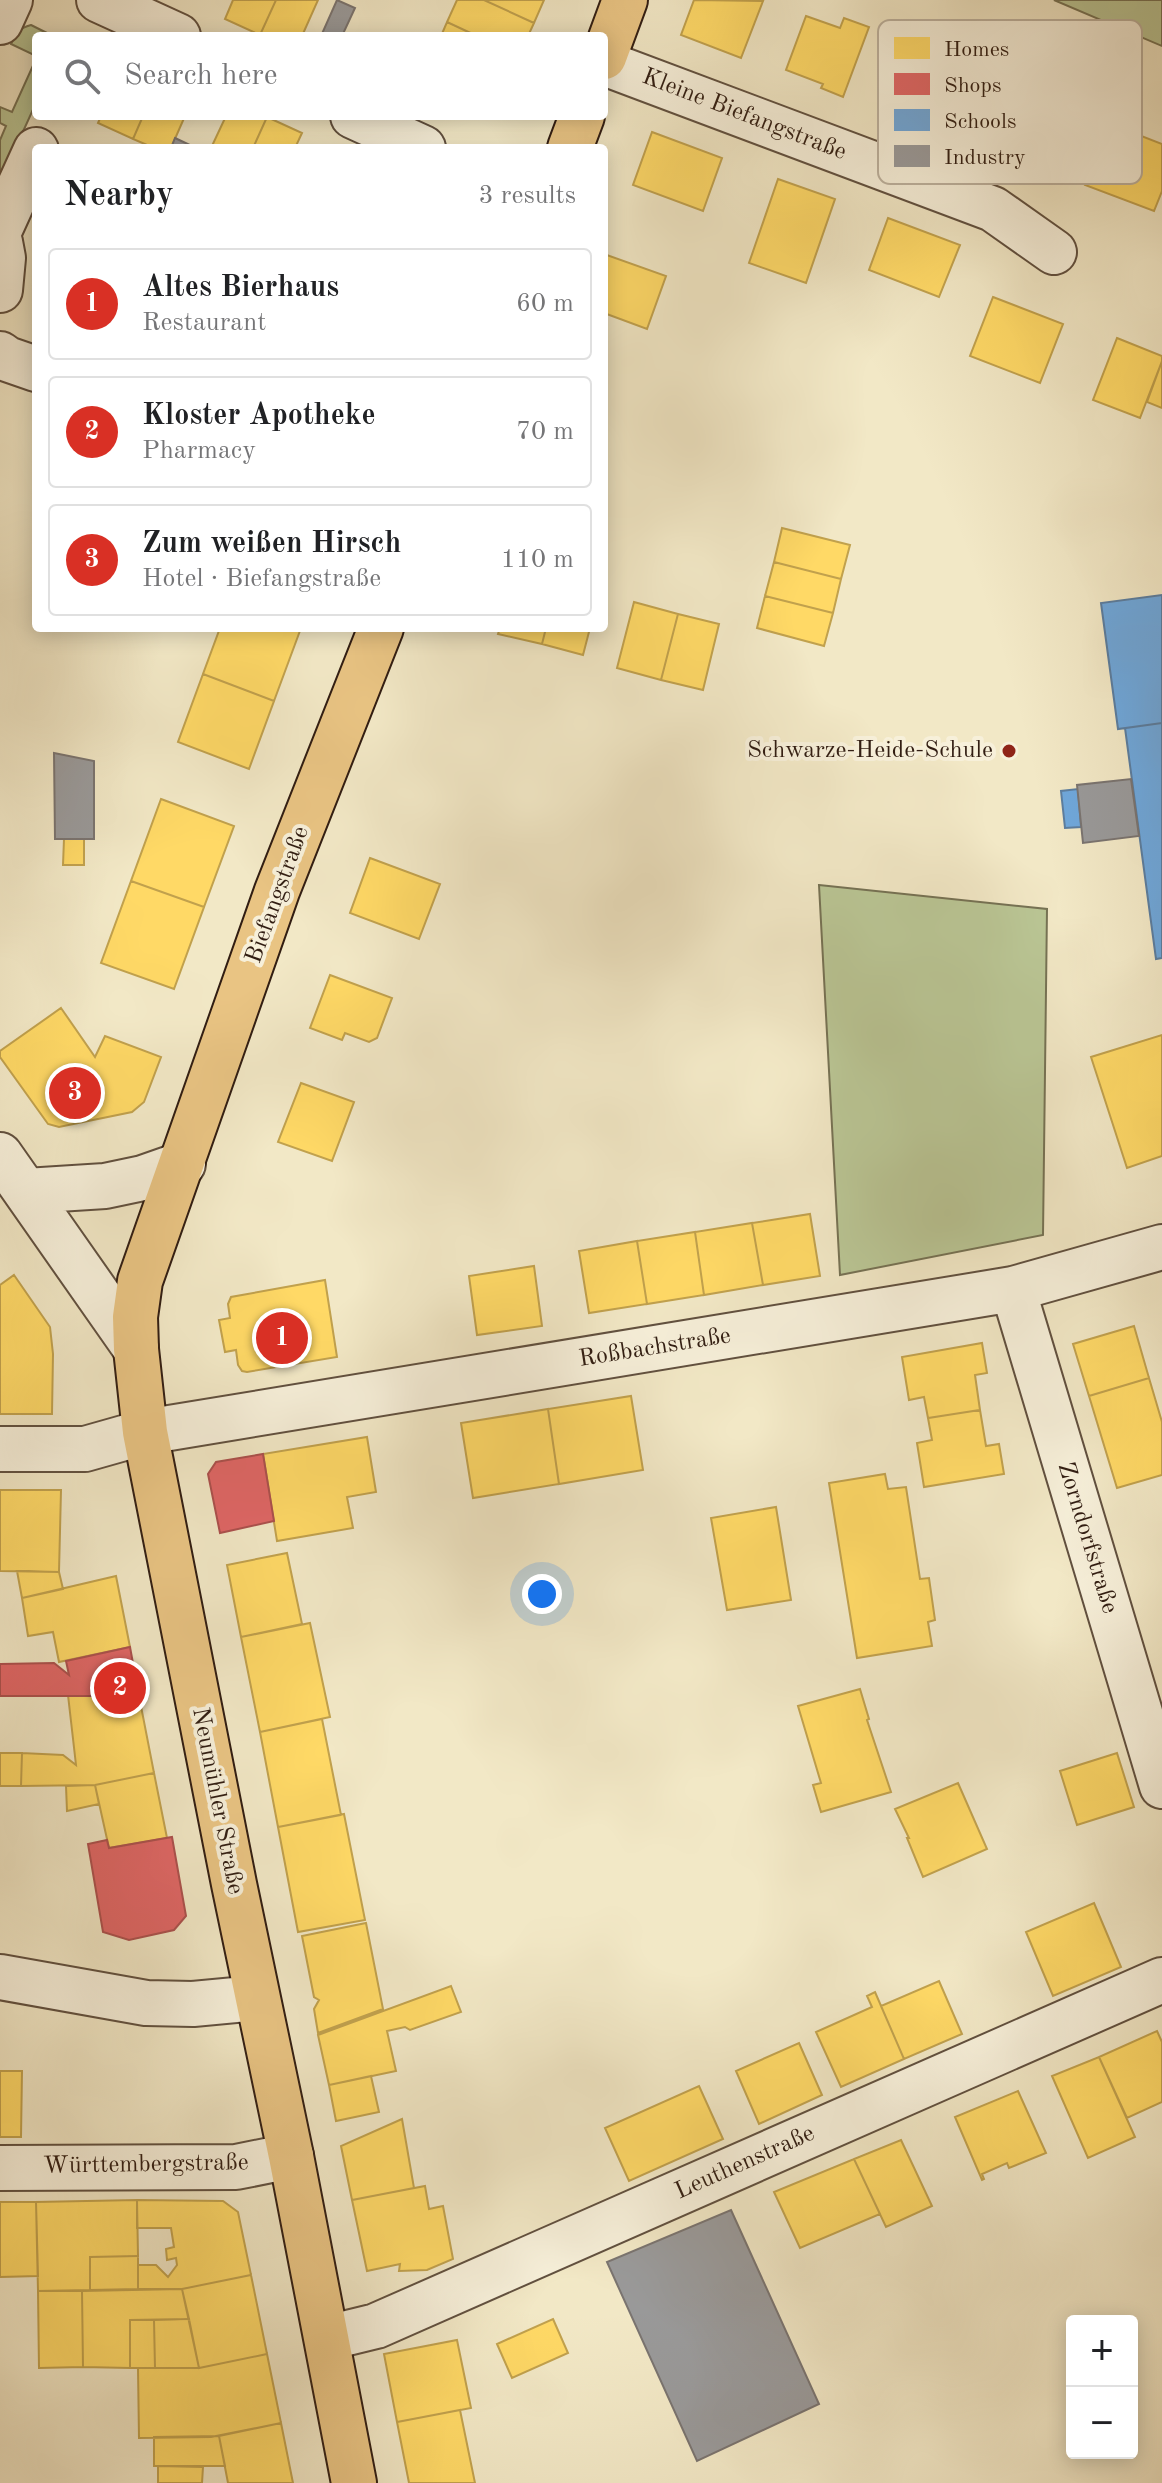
<!DOCTYPE html>
<html lang="en">
<head>
<meta charset="utf-8">
<style>
  :root { --surface:#fff; --page:#f2f2f2; --text:#202124; --muted:#757577; --line:#e0e0e0; --accent:#d93025 }
  body { margin:0; font-family:"Old Standard TT",serif; background:var(--page); color:var(--text) }
  .controls { position:absolute; right:24px; bottom:24px; display:grid; overflow:hidden; border-radius:8px; box-shadow:0 4px 20px #0003 }
  .controls button { width:72px; height:72px; display:grid; place-items:center; padding:0; border:0; border-bottom:2px solid var(--line); background:var(--surface); color:var(--text); font:40px sans-serif }
  .you { position:absolute; left:542px; top:1594px; width:28px; height:28px; margin:-20px; border:6px solid #fff; border-radius:50%; background:#1a73e8; box-shadow:0 0 0 12px #1a73e833 }
  .badge { display:grid; place-items:center; width:52px; height:52px; border-radius:50%; background:var(--accent); color:#fff; font-size:26px; font-weight:700 }
  .pin { position:absolute; translate:-50% -50%; border:4px solid #fff; box-shadow:0 2px 8px #0006 }
  .list { margin:0; padding:0; list-style:none }
  h2 { display:flex; justify-content:space-between; align-items:center; height:104px; margin:0; padding:0 32px; font-size:34px }
  h2 small { font-size:26px; font-weight:400; color:var(--muted) }
  .list li { display:grid; grid-template-columns:52px 1fr auto; gap:24px; align-items:center; box-sizing:border-box; height:112px; margin:0 16px 16px; padding:0 16px; border:2px solid var(--line); border-radius:8px }
  .list b { display:block; font-size:30px; white-space:nowrap }
  .list p { margin:0; font-size:26px; white-space:nowrap; color:var(--muted) }
  .list em { font-size:26px; font-style:normal; color:var(--muted) }
  .icon { flex:none; width:44px; height:44px; fill:none; stroke:currentColor; stroke-width:2; stroke-linecap:round; stroke-linejoin:round }
  .map { position:relative; flex:none; width:1162px; height:2483px; overflow:hidden }
  .search { position:absolute; background:var(--surface); box-shadow:0 4px 20px #0003; left:32px; top:32px; width:576px; height:88px; display:flex; align-items:center; gap:20px; box-sizing:border-box; padding:0 28px; border-radius:8px; color:var(--muted); font-size:30px }
  .panel { position:absolute; background:var(--surface); box-shadow:0 4px 20px #0003; left:32px; top:144px; width:576px; height:488px; border-radius:8px }
  .map>svg:first-child { display:block }
</style>
</head>
<body>
<div class="map">
<svg width="1162" height="2483" viewBox="0 0 1162 2483">
  <rect width="100%" height="100%" fill="#f2e8c6"/>
  <filter id="stains"><feTurbulence type="fractalNoise" baseFrequency=".0025" numOctaves="4"/><feColorMatrix values="0 0 0 0 .2 0 0 0 0 .09 0 0 0 0 .02 0 0 0 .5 -.17"/></filter>
  <radialGradient id="worn" r=".72"><stop offset=".6" stop-color="#630" stop-opacity="0"/><stop offset="1" stop-color="#630" stop-opacity=".3"/></radialGradient>
  <path fill="#bac695" stroke="#767254" stroke-width="2" d="M1054,0H1162V46Z
    M31,25L53,36H36V56L11,44C16,33 19,28 31,25Z
    M36,59V103L0,182V140L6,126L0,123V107L12,112Z
    M819,885L1047,909L1043,1235L840,1275Z"/>
  <path fill="#ffd966" stroke="#c1a14d" stroke-width="2" d="M233,0H276L260,35L225,19Z
    M276,0H318L302,36L260,35Z
    M457,0H484L534,23L528,36H477L447,22Z
    M484,0H544L534,23Z
    M694,0L763,1L741,58L681,35Z
    M806,16L840,28L844,18L869,27L843,97L821,88L823,84L786,70Z
    M447,22L477,36H441Z
    M101,116H143L133,139L98,123Z
    M143,116H185L171,148H154L133,139Z
    M226,116L267,117L253,148H211Z
    M267,117L302,133L295,148H253Z
    M1108,123L1162,144V191L1154,211L1085,185Z
    M652,132L722,158L703,211L633,185Z
    M778,179L835,199L806,283L749,263Z
    M888,218L960,245L939,297L869,270Z
    M604,254L666,276L647,329L604,313Z
    M993,297L1063,324L1040,383L970,356Z
    M1117,338L1162,356V361L1140,418L1093,400Z
    M1162,361V408L1147,402Z
    M782,528L850,545L841,579L774,562Z
    M774,562L841,579L833,613L765,596Z
    M765,596L833,613L824,646L757,628Z
    M634,602L678,614L661,680L617,668Z
    M678,614L719,624L703,690L661,680Z
    M220,628H301L274,701L203,674Z
    M500,628H546L542,644L498,634Z
    M546,628H590L583,655L542,644Z
    M203,674L274,701L249,769L178,742Z
    M161,799L234,826L204,907L131,881Z
    M64,839H84V865H63Z
    M370,858L440,884L419,939L350,913Z
    M131,881L204,907L174,989L101,963Z
    M330,975L392,998L377,1038L369,1042L345,1033L342,1040L310,1028Z
    M61,1008L95,1057L105,1036L161,1057L144,1102L132,1112L59,1127L48,1124L0,1057V1051Z
    M1162,1035V1156L1127,1168L1091,1057Z
    M301,1083L354,1102L332,1161L278,1142Z
    M810,1214L820,1276L763,1285L752,1223Z
    M752,1223L763,1285L704,1295L695,1232Z
    M695,1232L704,1295L647,1304L637,1241Z
    M637,1241L647,1304L589,1313L579,1251Z
    M534,1266L542,1326L477,1335L469,1276Z
    M14,1275L50,1327L53,1354L52,1414H0V1285Z
    M325,1280L337,1357L247,1372L242,1371L238,1365L236,1350L225,1352L219,1320L230,1318L228,1304L231,1297Z
    M1134,1326L1149,1378L1089,1396L1073,1344Z
    M982,1343L987,1373L975,1375L980,1410L928,1418L924,1397L909,1400L902,1357Z
    M1149,1378L1162,1422V1475L1117,1488L1089,1396Z
    M631,1396L643,1470L559,1484L548,1409Z
    M548,1409L559,1484L473,1498L461,1423Z
    M980,1410L986,1446L999,1444L1004,1474L924,1487L917,1443L932,1440L928,1418Z
    M367,1437L376,1492L347,1497L353,1528L277,1541L263,1454Z
    M885,1474L888,1489L906,1487L920,1579L929,1578L935,1620L928,1622L932,1646L857,1658L829,1483Z
    M0,1490H61L59,1572L0,1571Z
    M776,1507L791,1600L727,1610L711,1518Z
    M287,1553L302,1624L241,1637L227,1565Z
    M17,1571L59,1572L63,1589L22,1598Z
    M116,1576L130,1647L59,1662L53,1632L28,1636L22,1598Z
    M310,1623L330,1717L260,1732L241,1637Z
    M860,1689L869,1719L867,1720L891,1792L821,1812L813,1785L821,1783L798,1706Z
    M68,1695L139,1696L154,1773L95,1785L21,1786L22,1753L63,1755L76,1765Z
    M322,1719L341,1815L278,1827L260,1732Z
    M0,1753H22L21,1786H0Z
    M1117,1753L1134,1807L1077,1825L1060,1771Z
    M154,1773L167,1838L109,1848L95,1785Z
    M958,1783L987,1849L923,1877L907,1838H909L895,1809Z
    M95,1785L99,1804L67,1811L66,1786Z
    M344,1814L365,1920L298,1932L278,1827Z
    M1094,1903L1121,1967L1053,1996L1026,1932Z
    M366,1923L383,2009L318,2033L314,2009L319,2000L314,1997L302,1936Z
    M939,1981L962,2034L904,2059L881,2006Z
    M451,1986L461,2012L410,2030L405,2027L387,2031L396,2071L329,2085L318,2035Z
    M875,1992L904,2059L841,2087L816,2032L872,2007L867,1996Z
    M1157,2031L1162,2042V2102L1127,2118L1099,2057Z
    M799,2043L822,2095L759,2124L736,2071Z
    M1099,2057L1135,2137L1088,2158L1052,2076Z
    M0,2071H22L21,2137H0Z
    M371,2076L379,2112L336,2121L329,2085Z
    M699,2086L723,2139L629,2181L605,2128Z
    M1018,2091L1046,2153L1009,2168L1007,2163L982,2174L984,2179L982,2180L955,2117Z
    M402,2119L414,2188L352,2200L341,2146Z
    M901,2140L932,2206L886,2227L854,2159Z
    M854,2159L880,2214L800,2248L774,2192Z
    M425,2186L429,2209L443,2206L453,2259L427,2270L399,2271L400,2264L367,2271L352,2200Z
    M137,2200L223,2201L238,2212L251,2275L182,2289H138V2265H156L168,2277L177,2265L176,2258L167,2260L166,2249L174,2247L171,2228H137Z
    M137,2200L138,2256L90,2257V2290L38,2291L36,2202Z
    M0,2202H36L38,2276L0,2277Z
    M138,2256V2289L90,2290V2257Z
    M251,2275L267,2354L199,2368L182,2289Z
    M182,2289L189,2319L130,2320V2368L83,2367L82,2291Z
    M38,2291H82L83,2367L39,2368Z
    M189,2319L199,2368H155L154,2320Z
    M553,2319L568,2353L512,2378L497,2344Z
    M130,2320H154L155,2368H130Z
    M457,2340L471,2408L397,2422L384,2354Z
    M267,2354L281,2423L211,2437L139,2438L138,2368H199Z
    M460,2410L475,2483H409L397,2422Z
    M281,2423L293,2483H228L219,2436Z
    M219,2436L225,2466H154V2437Z
    M158,2466L203,2467L202,2483H158Z"/>
  <path fill="#e06666" stroke="#ac504d" stroke-width="2" d="M263,1454L274,1521L220,1533L208,1474L216,1462Z
    M130,1647L139,1696H0V1664L54,1663L69,1675L66,1661Z
    M172,1837L186,1916L174,1930L129,1940L103,1932L88,1844L107,1840L109,1848Z"/>
  <path fill="#6fa8dc" stroke="#5c7e9f" stroke-width="2" d="M1162,595V723L1118,729L1101,603Z
    M1162,723V958L1156,959L1125,728Z
    M1078,789L1081,827L1065,828L1061,791Z"/>
  <path fill="#999" stroke="#7a7470" stroke-width="2" d="M337,0L355,8L342,36H321Z
    M175,138L192,146L191,148H171Z
    M54,753L94,761V839H55Z
    M1131,779L1139,836L1083,843L1077,785Z
    M731,2210L819,2404L697,2461L607,2262Z"/>
  <g fill="none" stroke-linecap="round" stroke-linejoin="round">
    <defs>
      <path id="minor" d="M99,0L178,36
        M0,22L10,0
        M604,63L993,209L1054,252
        M353,116L423,148
        M0,229L36,150
        M0,242L3,258L0,290
        M0,354L7,359L36,369
        M0,1155L136,1349
        M26,1191L105,1186L143,1178L183,1164
        M1013,1289L1162,1786
        M0,1449H85L145,1432L1013,1289L1162,1247
        M0,1977L146,2003L193,2004L257,1998
        M0,2168L236,2167L291,2156
        M327,2338L376,2326L1162,1980"/>
      <path id="major" d="M604,57L625,0
        M570,148L582,116
        M354,2483L291,2156L234,1884L145,1432L136,1349L135,1317L140,1281L277,891L381,628"/>
    </defs>
    <use href="#minor" stroke="#61503f" stroke-width="48"/>
    <use href="#major" stroke="#311d12" stroke-width="48"/>
    <use href="#minor" stroke="#f7f0da" stroke-width="44"/>
    <use href="#major" stroke="#e9c483" stroke-width="44"/>
  </g>
  <circle fill="#8f2418" stroke="#f7f0da" stroke-width="3" cx="1009" cy="751" r="8"/>
  <g text-anchor="middle" dominant-baseline="central" stroke-width="8" stroke-linejoin="round" paint-order="stroke">
    <g font-size="24" fill="#311d12" stroke="#f7f0da">
      <text transform="translate(744 115) rotate(21)">Kleine Biefangstraße</text>
      <text transform="translate(278 895) rotate(-70)">Biefangstraße</text>
      <text transform="translate(655 1348) rotate(-9)">Roßbachstraße</text>
      <text transform="translate(1087 1538) rotate(73)">Zorndorfstraße</text>
      <text transform="translate(217 1801) rotate(79)">Neumühler Straße</text>
      <text transform="translate(745 2163) rotate(-24)">Leuthenstraße</text>
      <text transform="translate(146 2165) rotate(-1)">Württembergstraße</text>
    </g>
    <g font-size="24" fill="#311d12" stroke="#f7f0da" text-anchor="end">
      <text x="993" y="751">Schwarze-Heide-Schule</text>
    </g>
  </g>
  <rect x="878" y="20" width="264" height="164" rx="12" fill="#f7f0da" stroke="#bcb19e" stroke-width="2"/>
  <rect x="894" y="37" width="36" height="22" fill="#ffd966"/>
  <rect x="894" y="73" width="36" height="22" fill="#e06666"/>
  <rect x="894" y="109" width="36" height="22" fill="#6fa8dc"/>
  <rect x="894" y="145" width="36" height="22" fill="#999"/>
  <g font-size="22" fill="#311d12">
    <text x="944" y="56">Homes</text>
    <text x="944" y="92">Shops</text>
    <text x="944" y="128">Schools</text>
    <text x="944" y="164">Industry</text>
  </g>
  <rect width="100%" height="100%" filter="url(#stains)"/>
  <rect width="100%" height="100%" fill="url(#worn)"/>
</svg>
<div class="controls">
<button>+</button>
<button>−</button>
</div>
<div class="you"></div>
<div class="pin badge" style="left:282px;top:1338px">1</div>
<div class="pin badge" style="left:120px;top:1688px">2</div>
<div class="pin badge" style="left:75px;top:1093px">3</div>
<div class="search"><svg class="icon" aria-label="search" viewBox="0 0 24 24"><circle cx="10" cy="10" r="6"/><path d="M15 15l6 6"/></svg>Search here</div>
<section class="panel">
<h2>Nearby<small>3 results</small></h2>
<ul class="list">
<li><span class="badge">1</span><div><b>Altes Bierhaus</b><p>Restaurant</p></div><em>60 m</em></li>
<li><span class="badge">2</span><div><b>Kloster Apotheke</b><p>Pharmacy</p></div><em>70 m</em></li>
<li><span class="badge">3</span><div><b>Zum weißen Hirsch</b><p>Hotel · Biefangstraße</p></div><em>110 m</em></li>
</ul>
</section>
</div>
</body>
</html>
